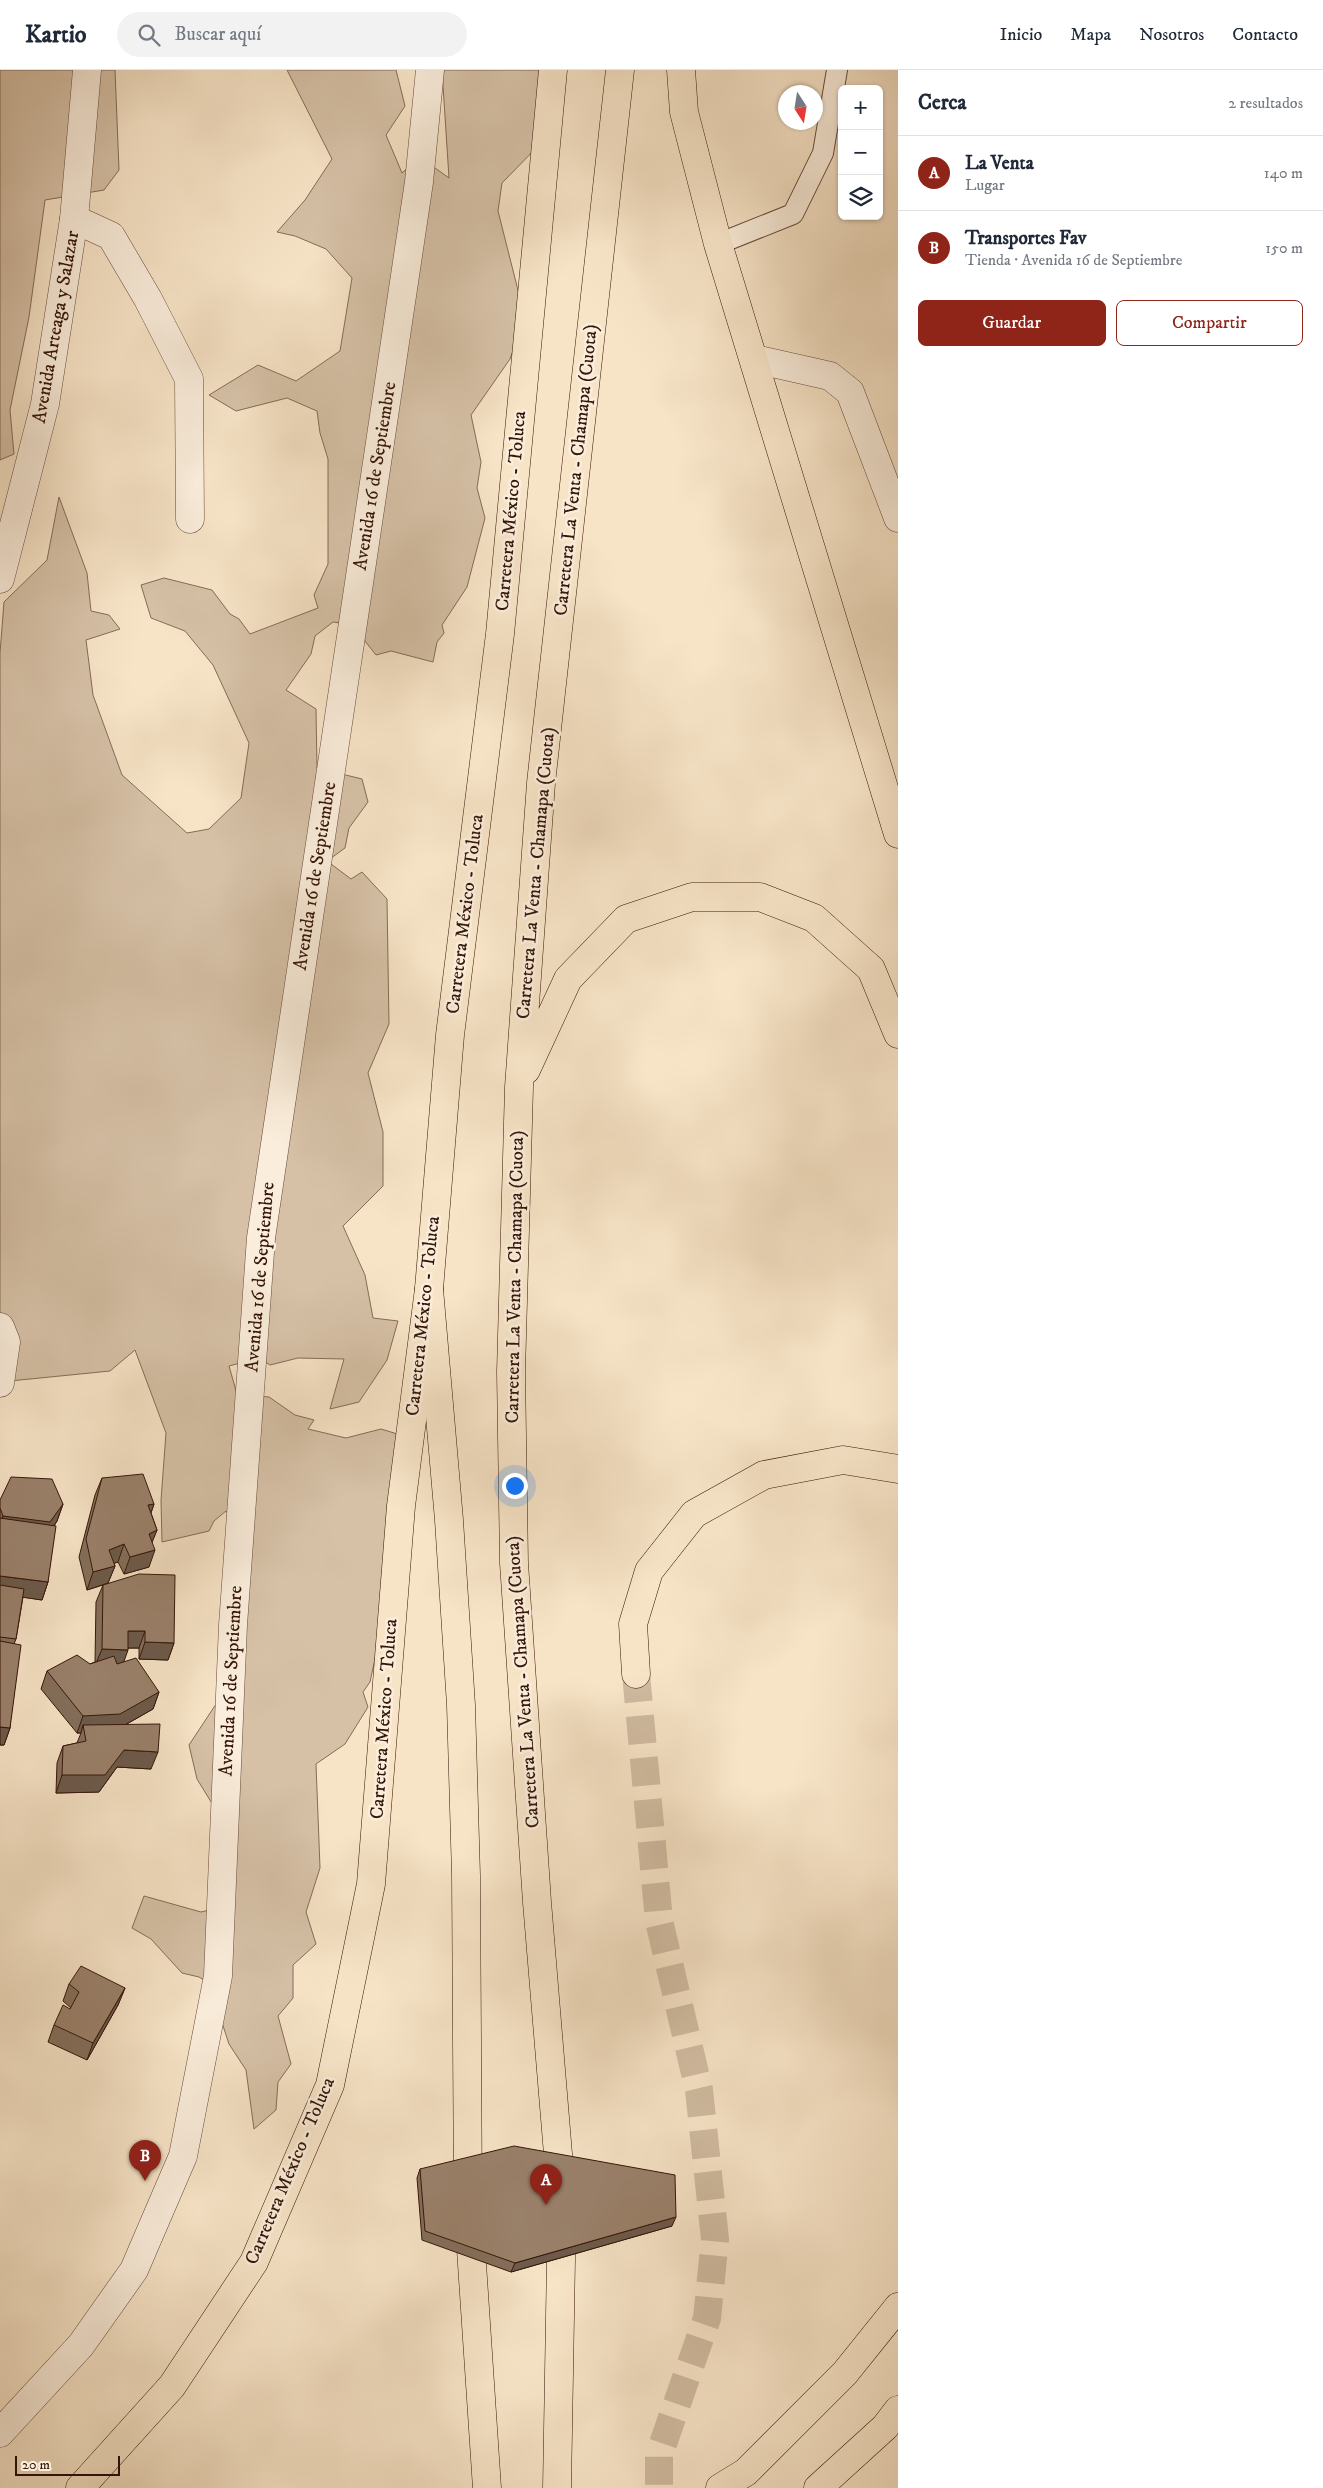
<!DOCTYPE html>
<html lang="es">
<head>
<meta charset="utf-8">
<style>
  :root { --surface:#fff; --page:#f2f2f3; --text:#1f2937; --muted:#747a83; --line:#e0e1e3; --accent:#8f2418 }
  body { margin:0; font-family:"IM FELL DW Pica",serif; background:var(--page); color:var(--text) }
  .controls { position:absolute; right:15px; top:15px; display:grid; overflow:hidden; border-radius:8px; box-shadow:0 1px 4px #0004 }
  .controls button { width:45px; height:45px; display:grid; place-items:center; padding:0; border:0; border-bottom:1px solid var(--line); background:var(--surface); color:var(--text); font:25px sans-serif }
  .compass { position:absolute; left:778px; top:15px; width:45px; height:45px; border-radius:50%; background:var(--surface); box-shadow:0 1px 4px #0004; rotate:168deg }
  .scale { position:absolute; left:15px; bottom:12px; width:105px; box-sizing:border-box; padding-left:5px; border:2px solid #351508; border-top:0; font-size:14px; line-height:18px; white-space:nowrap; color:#351508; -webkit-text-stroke:4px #faeddb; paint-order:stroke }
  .you { position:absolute; left:514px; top:1415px; width:18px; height:18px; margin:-12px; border:4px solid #fff; border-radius:50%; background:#1a73e8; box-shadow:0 0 0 8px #1a73e833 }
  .badge { display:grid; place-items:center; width:32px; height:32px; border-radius:50%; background:var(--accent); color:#fff; font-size:16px; font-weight:700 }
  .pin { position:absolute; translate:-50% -41px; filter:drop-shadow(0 1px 2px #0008) }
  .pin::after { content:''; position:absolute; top:26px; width:18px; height:15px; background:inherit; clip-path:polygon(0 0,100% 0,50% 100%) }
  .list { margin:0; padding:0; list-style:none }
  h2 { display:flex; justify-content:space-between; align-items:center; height:65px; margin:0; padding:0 20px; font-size:21px }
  h2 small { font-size:16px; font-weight:400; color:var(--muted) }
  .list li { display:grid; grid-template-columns:32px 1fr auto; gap:15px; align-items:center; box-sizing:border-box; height:75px; padding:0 20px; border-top:1px solid var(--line) }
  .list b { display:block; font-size:19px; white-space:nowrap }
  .list p { margin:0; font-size:16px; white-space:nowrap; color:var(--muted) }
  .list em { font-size:16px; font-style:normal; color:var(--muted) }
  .actions { display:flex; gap:10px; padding:15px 20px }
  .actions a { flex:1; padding:11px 0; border:1px solid var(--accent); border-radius:8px; text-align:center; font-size:18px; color:var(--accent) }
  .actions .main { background:var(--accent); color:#fff }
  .icon { flex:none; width:28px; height:28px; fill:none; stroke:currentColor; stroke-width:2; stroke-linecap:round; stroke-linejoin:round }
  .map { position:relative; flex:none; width:898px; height:2418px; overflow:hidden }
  header { display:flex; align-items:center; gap:30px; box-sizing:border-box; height:70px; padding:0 25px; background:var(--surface); border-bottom:1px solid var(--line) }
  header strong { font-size:24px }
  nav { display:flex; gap:28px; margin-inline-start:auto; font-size:18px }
  .search { width:350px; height:45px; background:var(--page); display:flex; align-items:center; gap:12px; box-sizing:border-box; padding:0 18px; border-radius:28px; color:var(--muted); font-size:19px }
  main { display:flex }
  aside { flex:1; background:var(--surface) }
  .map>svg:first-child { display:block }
</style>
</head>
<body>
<header>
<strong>Kartio</strong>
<div class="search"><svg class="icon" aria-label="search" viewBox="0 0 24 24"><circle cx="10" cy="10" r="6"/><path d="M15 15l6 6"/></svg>Buscar aquí</div>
<nav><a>Inicio</a><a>Mapa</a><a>Nosotros</a><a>Contacto</a></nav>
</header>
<main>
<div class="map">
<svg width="898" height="2418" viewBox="0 0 898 2418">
  <rect width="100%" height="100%" fill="#f7e4c7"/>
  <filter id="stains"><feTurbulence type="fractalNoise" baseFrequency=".004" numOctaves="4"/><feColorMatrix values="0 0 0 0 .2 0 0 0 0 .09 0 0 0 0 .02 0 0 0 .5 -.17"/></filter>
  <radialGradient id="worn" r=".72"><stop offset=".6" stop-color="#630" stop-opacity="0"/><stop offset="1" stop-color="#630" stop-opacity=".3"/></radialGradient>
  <path fill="#d6c1a7" stroke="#866b58" d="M0,0H115L119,100L104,120L45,130L29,247L10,340L14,384L0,390Z
    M287,0H396L405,36L386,65L402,103L420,87L449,108L442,0H542V72L502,113L498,141L525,248L510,289L471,345L481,392L477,418L485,448L467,517L442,555L444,563L437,572L433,592L391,581L376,585L365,571L362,556L333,552L315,566L311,584L286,620L316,639L317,698L362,709L368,732L349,758L345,778L327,791L351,809L362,802L387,829L389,954L368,1003L383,1062V1116L343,1156L365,1205L373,1248L398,1251L387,1290L359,1332L330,1339L344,1289L298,1288L270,1295L259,1288L229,1296L237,1324L269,1327L295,1345L314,1350L308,1359L346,1368L381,1359L404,1366L381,1561L370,1612L363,1622L368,1637L345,1674L316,1694L320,1798L306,1842L316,1874L293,1895V1928L278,1946L291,1994L278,2012L276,2040L254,2059L246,2000L229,1974L209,1913L199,1907L182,1903L151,1869L132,1858L144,1826L201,1842L209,1840L224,1753L197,1709L189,1675L220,1628L242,1467L226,1441L214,1451L209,1461L162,1472L161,1430L166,1363L135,1280L110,1301L0,1312V583L4,532L47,490L59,427L87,503L91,541L109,545L120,559L86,570L93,625L122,705L187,763L209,759L241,728L249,673L213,595L185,561L151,548L141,515L164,508L212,520L230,544L239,549L250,564L318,538L314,525L328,494V389L320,363L317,341L287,328L236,341L209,325L258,295L296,311L340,281L352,208L326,179L295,166L277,162L305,130L332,89Z"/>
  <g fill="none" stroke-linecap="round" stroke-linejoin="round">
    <path stroke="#d0bba1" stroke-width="28" stroke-dasharray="28 14" stroke-linecap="butt" d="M636,1604L659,1851L699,2020L715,2169L707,2248L659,2385V2418"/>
    <defs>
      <path id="service" d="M718,174L793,144L823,83L837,0"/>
      <path id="minor" d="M74,149L111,166L148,229L189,309L190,449
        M755,289L830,306L850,322L898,448
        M0,1257L6,1272L0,1313
        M0,2363L81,2275L134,2200L183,2086L218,1906L233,1555L261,1168L419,112L430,0"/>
      <path id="tertiary" d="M0,509L45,334L74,149L87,0"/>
      <path id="primary" d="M681,0L684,42L718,174L898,764
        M80,2418L172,2316L254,2192L330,2015L371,1814L401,1436L429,1219L450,965L500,564L553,0
        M818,2418L885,2357L898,2340"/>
      <path id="motorway" d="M526,1000L568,909L626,849L692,827H760L814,848L871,899L898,964
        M429,1219L449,1450L461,1635L466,1805L468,2134L487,2418
        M636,1604L633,1554L649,1501L694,1444L764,1405L843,1390L898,1399
        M557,2418L562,2132L537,1832L514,1493L511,1302L519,1017L541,713L620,0
        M720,2418L746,2402L845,2303L898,2237"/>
    </defs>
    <use href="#service" stroke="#664938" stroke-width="22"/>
    <use href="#minor" stroke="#664938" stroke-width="29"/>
    <use href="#tertiary" stroke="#664938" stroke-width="29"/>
    <use href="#primary" stroke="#351508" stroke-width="29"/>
    <use href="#motorway" stroke="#351508" stroke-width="29"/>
    <use href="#service" stroke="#faeddb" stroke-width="20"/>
    <use href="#minor" stroke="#faeddb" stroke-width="28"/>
    <use href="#tertiary" stroke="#faeddb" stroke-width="28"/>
    <use href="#primary" stroke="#f7e4c7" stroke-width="28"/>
    <use href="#motorway" stroke="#f7e4c7" stroke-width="28"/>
  </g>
  <path fill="#846f5c" stroke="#351508" d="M102,1408L154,1434L151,1443L157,1460L152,1472L149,1497L124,1504L118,1492L114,1493L115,1496L108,1513L174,1573L168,1590L139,1589V1578H128L123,1592L159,1622L153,1639L125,1655L151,1699L117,1697L99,1722L56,1723L57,1693L63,1676L77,1673L81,1663H77L41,1619L47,1601L90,1594L95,1592L96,1532L103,1515L87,1520L79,1487L95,1425Z
    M0,1430L63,1434L57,1451L54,1456L48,1512L42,1530L23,1527L16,1569L14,1574L10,1658L4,1675H0Z
    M69,1914L125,1918L118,1935L87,1990L48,1972L54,1955L71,1938L63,1931Z
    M420,2099L672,2156L511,2202L422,2170L417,2108Z"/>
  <path fill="#6c5a4b" stroke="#351508" d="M63,1434L57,1451L44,1470L0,1454L3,1446Z
    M154,1434L148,1451V1435Z
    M157,1460L150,1477L149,1464Z
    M124,1474L118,1492L103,1498L109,1480Z
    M155,1480L149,1497L124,1504L130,1487Z
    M115,1496L108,1513L87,1520L93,1502Z
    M0,1506L48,1512L42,1530L0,1524Z
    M128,1561H145L139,1578H122Z
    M145,1572L174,1573L168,1590L139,1589Z
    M102,1579L128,1580L122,1597L95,1596Z
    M159,1622L153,1639L114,1661L83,1655L81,1663H77L83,1646Z
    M0,1657L10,1658L4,1675H0Z
    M124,1680L158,1682L151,1699L117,1697L99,1722L56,1723L62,1705Z
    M125,1918L118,1935L87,1990L93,1973Z
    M676,2147L672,2156L511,2202L515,2193Z"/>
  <path fill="#9a816b" stroke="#351508" d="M143,1404L154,1434L148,1435L157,1460L149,1464L155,1480L130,1487L124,1474L109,1480L115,1496L93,1502L86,1469L102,1408Z
    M11,1407L52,1409L63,1434L50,1452L3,1446L0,1438V1430Z
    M0,1448L56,1456L48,1512L0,1506Z
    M139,1504L175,1505L174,1573L145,1572V1561H128V1580L102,1579L103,1515Z
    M0,1515L24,1519L16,1569L0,1567Z
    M0,1571L21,1575L10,1658L0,1657Z
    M77,1585L90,1594L114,1586L117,1594L136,1588L159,1622L120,1644L83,1646L47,1601Z
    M160,1654L158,1682L124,1680L105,1705H62L63,1676L86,1671L83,1655Z
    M81,1896L125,1918L93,1973L54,1955L63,1935L70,1939L79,1922L69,1914Z
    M514,2076L675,2105L676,2147L515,2193L425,2161L420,2099Z"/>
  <g text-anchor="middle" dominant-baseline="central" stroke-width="5" stroke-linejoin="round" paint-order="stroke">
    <g font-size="19" fill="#351508" stroke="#faeddb">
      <text transform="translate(56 257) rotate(-80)">Avenida Arteaga y Salazar</text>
      <text transform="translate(576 400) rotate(-84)">Carretera La Venta - Chamapa (Cuota)</text>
      <text transform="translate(375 406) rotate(-81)">Avenida 16 de Septiembre</text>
      <text transform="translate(511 441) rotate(-85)">Carretera México - Toluca</text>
      <text transform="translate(536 803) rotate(-85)">Carretera La Venta - Chamapa (Cuota)</text>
      <text transform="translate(315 806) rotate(-81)">Avenida 16 de Septiembre</text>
      <text transform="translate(465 844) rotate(-83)">Carretera México - Toluca</text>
      <text transform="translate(260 1207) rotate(-85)">Avenida 16 de Septiembre</text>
      <text transform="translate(515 1207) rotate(-89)">Carretera La Venta - Chamapa (Cuota)</text>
      <text transform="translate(423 1246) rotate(-84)">Carretera México - Toluca</text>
      <text transform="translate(231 1611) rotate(-87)">Avenida 16 de Septiembre</text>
      <text transform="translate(523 1612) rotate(-94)">Carretera La Venta - Chamapa (Cuota)</text>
      <text transform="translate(384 1649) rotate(-86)">Carretera México - Toluca</text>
      <text transform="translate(290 2101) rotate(-67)">Carretera México - Toluca</text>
    </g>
  </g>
  <rect width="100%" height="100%" filter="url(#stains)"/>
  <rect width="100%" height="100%" fill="url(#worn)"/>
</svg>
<div class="controls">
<button>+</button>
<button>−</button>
<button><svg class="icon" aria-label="layers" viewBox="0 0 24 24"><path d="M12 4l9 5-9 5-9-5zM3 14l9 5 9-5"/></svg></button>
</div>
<svg class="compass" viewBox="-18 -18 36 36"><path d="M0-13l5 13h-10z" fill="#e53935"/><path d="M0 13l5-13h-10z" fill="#747a83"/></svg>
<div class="scale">20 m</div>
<div class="you"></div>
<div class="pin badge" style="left:546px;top:2135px">A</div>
<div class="pin badge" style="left:145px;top:2111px">B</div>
</div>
<aside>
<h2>Cerca<small>2 resultados</small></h2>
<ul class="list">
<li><span class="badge">A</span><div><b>La Venta</b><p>Lugar</p></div><em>140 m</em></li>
<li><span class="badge">B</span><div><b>Transportes Fav</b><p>Tienda · Avenida 16 de Septiembre</p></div><em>150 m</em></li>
</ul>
<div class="actions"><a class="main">Guardar</a><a>Compartir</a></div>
</aside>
</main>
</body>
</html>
